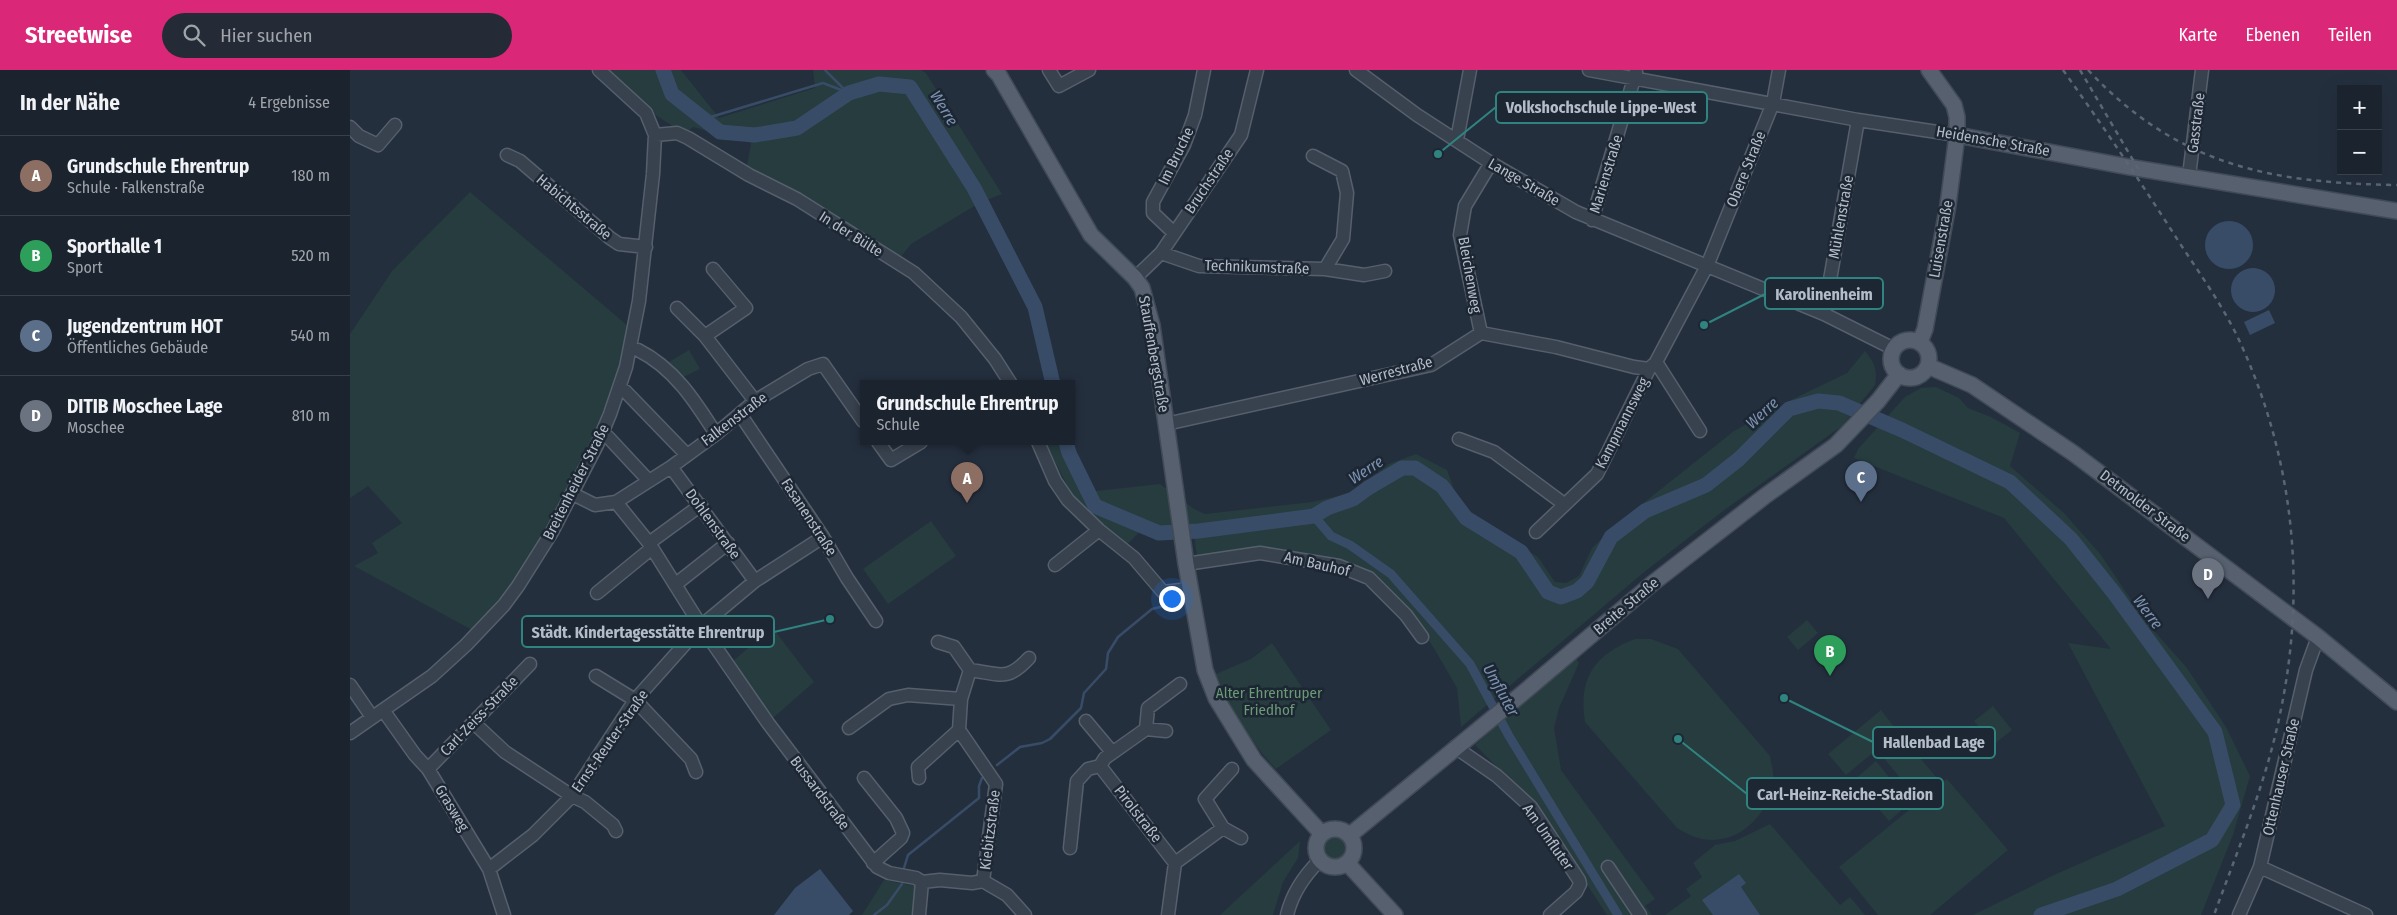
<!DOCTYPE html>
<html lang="de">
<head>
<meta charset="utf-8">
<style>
  :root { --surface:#1b232e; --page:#242b36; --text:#f1f3f6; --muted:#a0a4aa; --line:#39404a; --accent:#db2777 }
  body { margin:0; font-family:"Fira Sans Condensed",sans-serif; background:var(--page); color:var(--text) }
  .controls { position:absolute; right:15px; top:15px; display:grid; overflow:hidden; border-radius:0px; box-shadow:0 5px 20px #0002 }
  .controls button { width:45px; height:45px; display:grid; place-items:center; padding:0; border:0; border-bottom:1px solid var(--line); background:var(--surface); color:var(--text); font:25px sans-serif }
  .you { position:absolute; left:821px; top:528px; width:18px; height:18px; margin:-12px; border:4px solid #fff; border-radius:50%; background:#1a73e8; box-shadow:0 0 0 8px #1a73e833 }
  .badge { display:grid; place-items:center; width:32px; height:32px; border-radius:50%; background:var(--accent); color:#fff; font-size:16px; font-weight:700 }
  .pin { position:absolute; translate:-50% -41px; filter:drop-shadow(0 1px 2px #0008) }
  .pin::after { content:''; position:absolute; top:26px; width:18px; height:15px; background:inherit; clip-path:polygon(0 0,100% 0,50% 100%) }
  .popup { position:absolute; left:510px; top:310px; width:215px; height:65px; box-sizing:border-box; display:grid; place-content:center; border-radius:0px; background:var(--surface); filter:drop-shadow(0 1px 4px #0005); font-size:16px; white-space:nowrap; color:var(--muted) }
  .popup b { font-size:19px; color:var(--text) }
  .popup::after { content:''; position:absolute; left:50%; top:100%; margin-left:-10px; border:10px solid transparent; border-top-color:var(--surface) }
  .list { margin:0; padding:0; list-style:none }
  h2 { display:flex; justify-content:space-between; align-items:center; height:65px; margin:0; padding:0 20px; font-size:21px }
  h2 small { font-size:16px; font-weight:400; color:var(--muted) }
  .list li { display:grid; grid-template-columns:32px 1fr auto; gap:15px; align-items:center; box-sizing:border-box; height:80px; padding:0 20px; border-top:1px solid var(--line) }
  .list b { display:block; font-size:19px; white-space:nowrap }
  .list p { margin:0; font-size:16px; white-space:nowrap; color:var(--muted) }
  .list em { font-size:16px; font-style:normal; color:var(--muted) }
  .icon { flex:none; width:28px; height:28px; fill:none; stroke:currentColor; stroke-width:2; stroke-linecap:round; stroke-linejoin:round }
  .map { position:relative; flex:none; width:2047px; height:845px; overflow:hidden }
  header { display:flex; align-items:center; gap:30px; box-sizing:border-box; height:70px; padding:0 25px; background:var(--accent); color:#fff }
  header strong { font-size:24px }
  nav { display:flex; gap:28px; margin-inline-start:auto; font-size:18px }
  .search { width:350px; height:45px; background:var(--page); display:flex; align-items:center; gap:12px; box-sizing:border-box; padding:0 18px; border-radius:28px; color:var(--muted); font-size:19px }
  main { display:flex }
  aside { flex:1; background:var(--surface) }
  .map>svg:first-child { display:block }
</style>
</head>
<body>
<header>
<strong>Streetwise</strong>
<div class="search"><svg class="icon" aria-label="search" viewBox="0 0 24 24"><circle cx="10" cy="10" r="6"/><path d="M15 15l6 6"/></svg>Hier suchen</div>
<nav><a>Karte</a><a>Ebenen</a><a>Teilen</a></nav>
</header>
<main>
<aside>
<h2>In der Nähe<small>4 Ergebnisse</small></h2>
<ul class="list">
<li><span class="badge" style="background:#8d6e63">A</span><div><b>Grundschule Ehrentrup</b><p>Schule · Falkenstraße</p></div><em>180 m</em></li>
<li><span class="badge" style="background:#2e9e5b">B</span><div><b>Sporthalle 1</b><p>Sport</p></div><em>520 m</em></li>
<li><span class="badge" style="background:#5c6f8a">C</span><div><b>Jugendzentrum HOT</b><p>Öffentliches Gebäude</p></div><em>540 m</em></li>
<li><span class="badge" style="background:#6b7280">D</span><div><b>DITIB Moschee Lage</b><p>Moschee</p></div><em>810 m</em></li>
</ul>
</aside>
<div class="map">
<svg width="2047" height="845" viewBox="0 0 2047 845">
  <rect width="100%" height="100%" fill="#242f3e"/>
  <path fill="#263c3f" d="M252,0H331L369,48L465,18L463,0H571L576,3L652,124L631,132L561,174L550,188L397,96L401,73L343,57L335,64L296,39Z
    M120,122L278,256L272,291L236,385L202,451L155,526L124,561L4,496L28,483L22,473L52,453L18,416L0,428V264L42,201Z
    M339,280L350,299L331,308L320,297L319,292Z
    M1515,281C1524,292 1528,300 1525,315L1492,356L1373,441L1293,503L1111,657L1107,618L1085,580L1061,543L1019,502L984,489L935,482L847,487L843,458L809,462L795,456L777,475L727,435L695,372H717L719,383L746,421L810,414L844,439L855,444L962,432L1001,423L1039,394L1066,384L1097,400L1104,419L1121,445L1188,487L1205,512L1216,513L1229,506L1242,478L1267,454L1384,361L1441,330L1497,303Z
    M1586,317L1609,328L1618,338L1641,347L1670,363L1660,396L1714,443L1751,485L1796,552L1837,598L1876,657L1900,706L1883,765L1851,845H1623L1704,805L1815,756L1718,573L1761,579L1654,448L1504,388L1508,379L1555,327L1571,318Z
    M581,451L606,486L538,534L513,499Z
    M1457,550L1468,563L1448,580L1437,567Z
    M422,557L464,612L423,648L382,592Z
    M1285,569H1301L1328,579L1420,686C1421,693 1424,702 1423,709C1420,747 1384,780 1345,767C1339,765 1333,761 1327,758L1235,652C1228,608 1245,584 1285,569Z
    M922,573L981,660L926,699C900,672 880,639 866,604L901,589Z
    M1225,586L1229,593L1209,638L1204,658L1211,700L1305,829L1295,836L1302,845H1257L1184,734L1125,675Z
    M1643,636L1662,660L1643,675L1624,651Z
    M1531,640L1548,662L1496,705L1478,684Z
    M1553,668L1587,708L1566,727L1532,686Z
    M1526,691L1560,733L1539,751L1504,710Z
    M1597,709L1658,780L1580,845H1528L1489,797Z
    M1420,754L1490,835L1500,827L1515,845H1315L1341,826L1336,819L1352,807L1343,793L1365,775L1385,771Z
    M973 778a12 12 0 1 1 24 0a12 12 0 1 1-24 0Z
    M950,771L948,788L933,812L923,845H870Z
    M534,810L565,816L567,820L565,845H512Z"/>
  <path fill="#394c67" d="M1855 175a24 24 0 1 1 48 0a24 24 0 1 1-48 0Z
    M1881 220a22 22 0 1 1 44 0a22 22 0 1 1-44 0Z
    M1919,240L1925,253L1900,265L1894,252Z
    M470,799L503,841L499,845H424L445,818Z
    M1389,804L1396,813L1391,817L1410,845H1363L1352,830Z"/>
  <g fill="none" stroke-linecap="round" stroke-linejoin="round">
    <path stroke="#394c67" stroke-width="2.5" d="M475,0L497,22
      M354,49L473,13L499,23
      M647,695L670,677L692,673L700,669L731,638L734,623L756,599L758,583L768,567L802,539L814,536
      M554,798L558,785L629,728V716L632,708
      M524,845L537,835L552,814"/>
    <path stroke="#394c67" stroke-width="9" d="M964,446L981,466L1000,475L1041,504L1120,594L1159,666L1268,845"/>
    <path stroke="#394c67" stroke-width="15" d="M313,0L322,24L370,62L405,65L447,58L499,23L529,14L560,17L624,118L685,237L703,314
      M716,372L719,383L745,436L809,463L849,461L964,446L977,438L1003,429L1018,418L1052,398H1065L1092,416L1116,448L1171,482L1198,522L1211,527L1227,521L1237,512L1261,467L1295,441L1356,415L1389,389L1439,339L1468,331L1489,333L1552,360L1660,412L1721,469L1764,523L1865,662L1883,735L1862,770L1767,819L1691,845"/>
    <defs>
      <path id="minor" d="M699,0L709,16L739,0
        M1006,0L1067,45L1141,93L1226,142L1474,244L1544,279
        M1239,0L1508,50L1607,65
        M0,57L9,66L28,75L45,55
        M305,65L327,63L338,68L399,105L447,129L564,203L611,247L645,289L661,314
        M1107,70L1120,0
        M157,85L170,91L260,168L269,174L296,177
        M963,86L992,101L997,123L993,169L975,199
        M1839,106L1852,0
        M1242,150L1286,2
        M824,163L803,143V132L834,75L845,45L854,0
        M811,183L849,196L975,199L1014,205L1035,201
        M785,208L811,183L891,65L907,0
        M327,238L355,266L405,331
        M1474,244L1508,50
        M1131,263L1110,165L1115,136L1141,93
        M355,266L396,238L363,199
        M288,280C324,298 345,331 366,364
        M275,321L337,385
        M390,344L473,467L497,508L526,551
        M816,354L1081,295L1131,263L1206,277L1284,297L1299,299
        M1350,361L1306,292L1357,196L1423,33L1429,0
        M258,367L299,411
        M1109,369L1144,382L1214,434
        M528,372L541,390L571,372
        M688,372L705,411L718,430L749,460L784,488L813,522L840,519
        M321,397L405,511
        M223,424L245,435L266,432L321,397L366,364L405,331L458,299L473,294L513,351
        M266,432L299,473L351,556L418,653L527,797L539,803L566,808L572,812L590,810L622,813L633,811L657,825L675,845
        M1186,462L1247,404L1299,299L1303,295
        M299,473L351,435
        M836,494L910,483L989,496L1019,508L1056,545L1072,567
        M705,495L749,460
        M326,514L378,473
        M247,523L302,478
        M588,572L604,577L620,600L611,629L609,660L646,714L633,811
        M620,600C650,604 657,612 679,588
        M246,606L285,630L341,689L346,702
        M0,615L22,647
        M33,640L65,685L78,699L139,799L154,845
        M736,651L762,682
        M124,653L155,682L222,726L235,732L263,755L266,761
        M499,658L539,629L558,625L611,629
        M796,659L816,661
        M0,663L82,606L116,575L154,535L168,516L202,462L247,375L260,344L276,297L289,231L303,104L305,65L296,43L249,0
        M1105,677L1147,706L1181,737L1229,810L1230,814L1226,822L1200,845
        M750,696L755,688L796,659L798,638L830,614
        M78,699L180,594
        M882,699L855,729L873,758L891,768
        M514,708L546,748L553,763L551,768L523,793
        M569,708L568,697L609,660
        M720,778L727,711L738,699L750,696L825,793L818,845
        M825,793L873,758
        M1258,797L1290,845
        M1910,797L2016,845
        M139,799L183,765L222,726L285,630L351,556L405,511L473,467
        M569,845L572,812
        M937,845C942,824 954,806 969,791
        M1889,845L1910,797L1956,600L1968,567"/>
      <path id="major" d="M644,0L649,5L741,165L785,208L792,218L802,255L836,494L855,600L866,628L904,690L972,764
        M1607,65L1779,97L2047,141
        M1541 289a19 19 0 1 1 38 0a19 19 0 1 1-38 0Z
        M1570,272L1575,259L1598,135L1607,65V47L1604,35L1579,0
        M1578,296L1622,315L1723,383L1968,567L2047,632
        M966 778a19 19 0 1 1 38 0a19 19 0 1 1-38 0Z
        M1000,765L1173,623L1303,513L1415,426L1486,375L1528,331L1549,304
        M998,794L1045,845"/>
    </defs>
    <use href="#minor" stroke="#565f6c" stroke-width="15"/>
    <use href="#major" stroke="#414a57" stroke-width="18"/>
    <use href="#minor" stroke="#38414e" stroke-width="12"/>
    <use href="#major" stroke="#56606e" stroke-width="15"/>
    <path stroke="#5a6575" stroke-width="2.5" stroke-dasharray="5 5" stroke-linecap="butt" d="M1713,0C1753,56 1792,114 1829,172C1850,204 1873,236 1889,270C1944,388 1957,517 1930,644C1916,713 1888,779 1864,845
      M1730,0L1790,102
      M1738,0C1828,96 1921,113 2047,115"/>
  </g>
  <g text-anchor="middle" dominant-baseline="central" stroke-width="5" stroke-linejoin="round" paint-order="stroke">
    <g font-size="15" fill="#b4bcc9" stroke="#1d2633">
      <text transform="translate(1846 53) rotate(-83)">Gasstraße</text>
      <text transform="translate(1643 71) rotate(10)">Heidensche Straße</text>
      <text transform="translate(826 86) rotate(-64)">Im Bruche</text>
      <text transform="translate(1396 99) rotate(-68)">Obere Straße</text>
      <text transform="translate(1256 104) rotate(-73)">Marienstraße</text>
      <text transform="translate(859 111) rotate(-56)">Bruchstraße</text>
      <text transform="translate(1174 112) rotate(30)">Lange Straße</text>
      <text transform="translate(224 137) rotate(40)">Habichtsstraße</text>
      <text transform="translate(1491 147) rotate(-80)">Mühlenstraße</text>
      <text transform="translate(501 164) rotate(32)">In der Bülte</text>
      <text transform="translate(1591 169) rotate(-80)">Luisenstraße</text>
      <text transform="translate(907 197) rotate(2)">Technikumstraße</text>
      <text transform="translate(1120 205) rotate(80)">Bleichenweg</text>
      <text transform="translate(804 284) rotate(80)">Stauffenbergstraße</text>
      <text transform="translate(1046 301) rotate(-15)">Werrestraße</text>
      <text transform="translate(384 349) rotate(-37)">Falkenstraße</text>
      <text transform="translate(1272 353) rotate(-63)">Kampmannsweg</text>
      <text transform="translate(226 412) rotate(-63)">Breitenheider Straße</text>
      <text transform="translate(1795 436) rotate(37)">Detmolder Straße</text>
      <text transform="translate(459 447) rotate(57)">Fasanenstraße</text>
      <text transform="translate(363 454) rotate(54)">Dohlenstraße</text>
      <text transform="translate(967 494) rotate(13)">Am Bauhof</text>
      <text transform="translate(1276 536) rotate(-40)">Breite Straße</text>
      <text transform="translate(129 646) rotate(-46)">Carl-Zeiss-Straße</text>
      <text transform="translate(260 671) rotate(-55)">Ernst-Reuter-Straße</text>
      <text transform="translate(1931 707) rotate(-77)">Ottenhauser Straße</text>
      <text transform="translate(470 723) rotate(53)">Bussardstraße</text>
      <text transform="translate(102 738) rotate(59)">Grasweg</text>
      <text transform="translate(788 744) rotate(52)">Pirolstraße</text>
      <text transform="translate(640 760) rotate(-83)">Kiebitzstraße</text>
      <text transform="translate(1198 767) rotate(55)">Am Umfluter</text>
    </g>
    <g font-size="15" fill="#6b9a76" stroke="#1d2633">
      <text x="919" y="623">Alter Ehrentruper<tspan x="919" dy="17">Friedhof</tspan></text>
    </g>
    <g font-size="16" font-style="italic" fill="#7c92b1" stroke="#1d2633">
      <text transform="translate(594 38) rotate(58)">Werre</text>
      <text transform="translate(1412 343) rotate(-43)">Werre</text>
      <text transform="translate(1016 400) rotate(-33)">Werre</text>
      <text transform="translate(1798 542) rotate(53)">Werre</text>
      <text transform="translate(1151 620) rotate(61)">Umfluter</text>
    </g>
  </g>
  <path fill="none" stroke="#308480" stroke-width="2" d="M1088 84L1146 37M1354 255L1415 224M480 549L424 562M1434 628L1523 672M1328 669L1397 724"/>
  <g fill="#308480" stroke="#1d2633" stroke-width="2">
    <circle cx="1088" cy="84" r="5"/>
    <circle cx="1354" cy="255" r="5"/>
    <circle cx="480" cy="549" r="5"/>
    <circle cx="1434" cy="628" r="5"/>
    <circle cx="1328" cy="669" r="5"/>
  </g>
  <g fill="#1d2633" stroke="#308480" stroke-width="2">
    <rect x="1146" y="22" width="211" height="31" rx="5"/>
    <rect x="1415" y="208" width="118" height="31" rx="5"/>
    <rect x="172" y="546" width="252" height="31" rx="5"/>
    <rect x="1523" y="657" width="122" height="31" rx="5"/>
    <rect x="1397" y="708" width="196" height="31" rx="5"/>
  </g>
  <g font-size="16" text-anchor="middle" font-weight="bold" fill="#b4bcc9">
    <text x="1251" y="43">Volkshochschule Lippe-West</text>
    <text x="1474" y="230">Karolinenheim</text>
    <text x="298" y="568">Städt. Kindertagesstätte Ehrentrup</text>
    <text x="1584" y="678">Hallenbad Lage</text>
    <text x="1495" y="730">Carl-Heinz-Reiche-Stadion</text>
  </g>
</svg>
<div class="controls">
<button>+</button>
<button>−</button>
</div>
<div class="you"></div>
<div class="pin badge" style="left:617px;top:433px;background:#8d6e63">A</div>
<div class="popup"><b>Grundschule Ehrentrup</b>Schule</div>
<div class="pin badge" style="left:1480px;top:606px;background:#2e9e5b">B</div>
<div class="pin badge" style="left:1511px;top:432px;background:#5c6f8a">C</div>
<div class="pin badge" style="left:1858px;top:529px;background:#6b7280">D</div>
</div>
</main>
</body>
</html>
